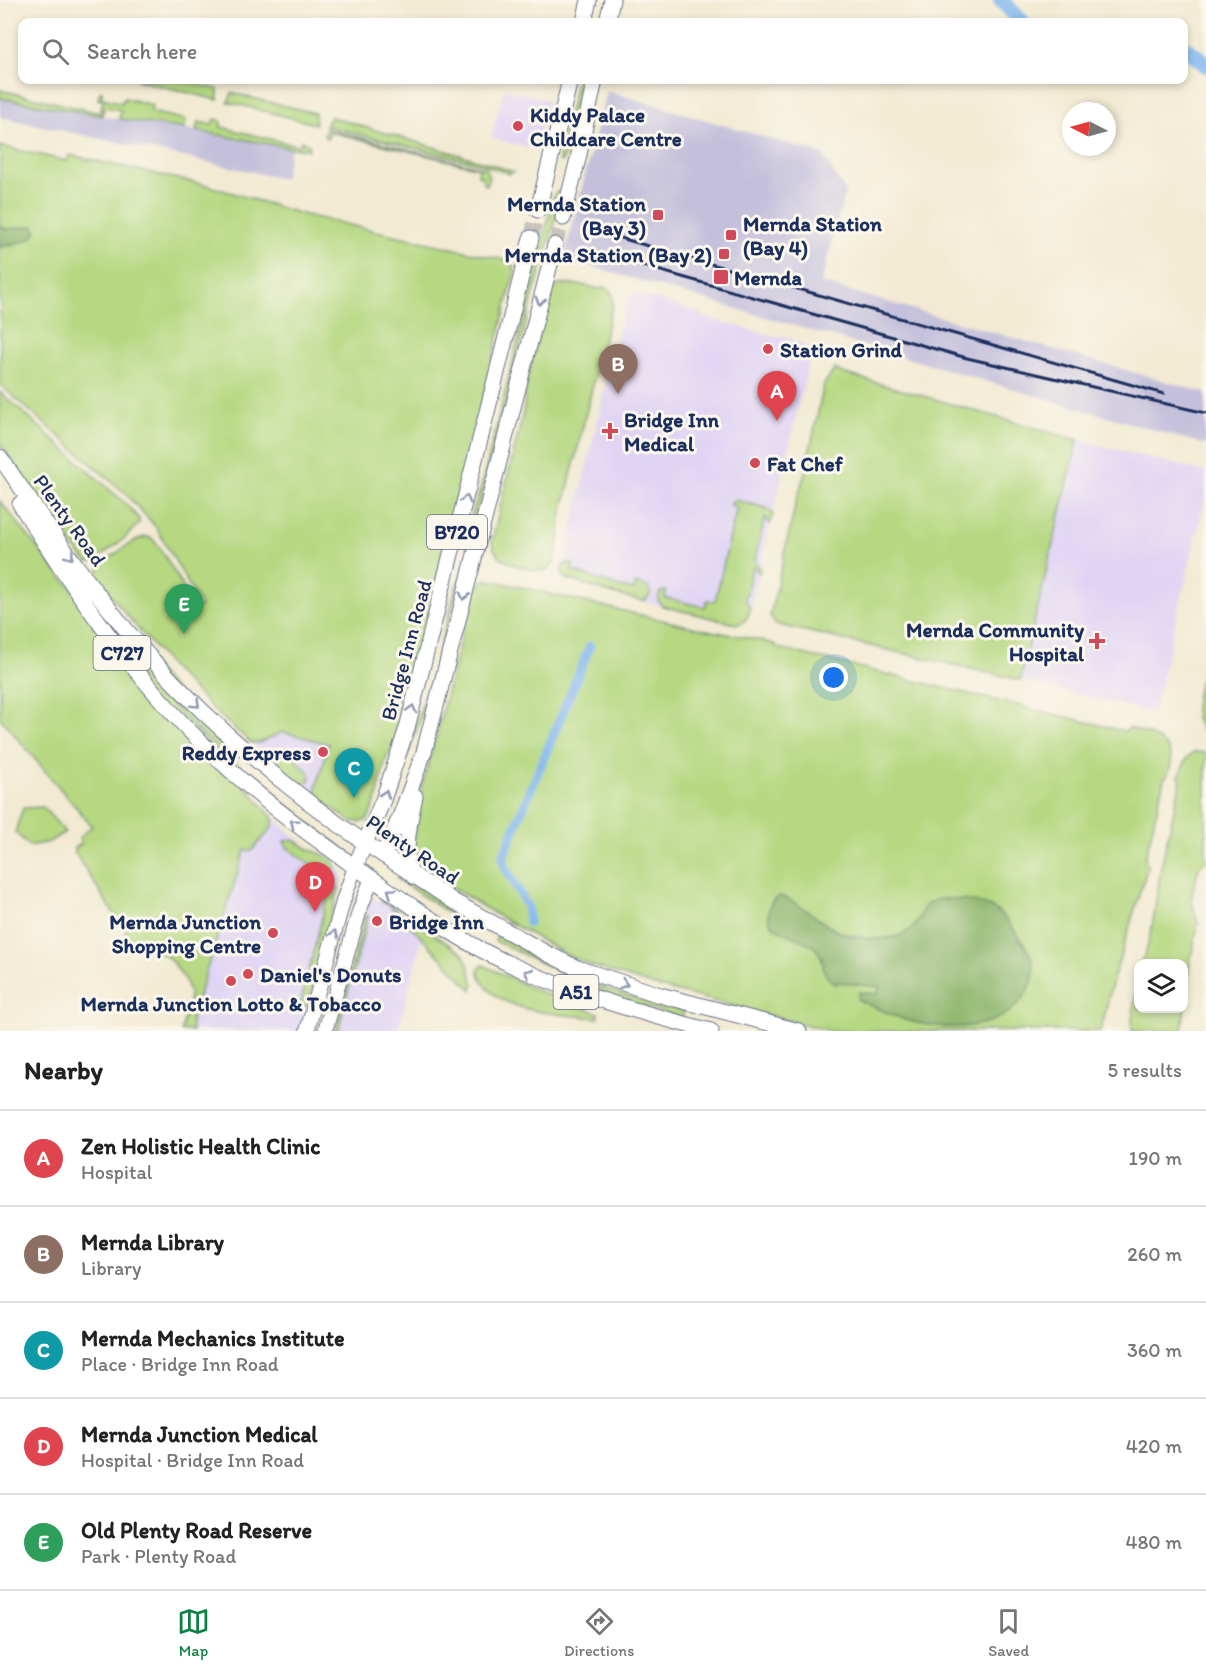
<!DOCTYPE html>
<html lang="en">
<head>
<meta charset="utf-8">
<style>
  :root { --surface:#fff; --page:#f2f2f2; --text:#222; --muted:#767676; --line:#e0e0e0; --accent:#0b8043 }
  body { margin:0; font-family:Itim,sans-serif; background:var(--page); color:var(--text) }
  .controls { position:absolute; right:18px; bottom:18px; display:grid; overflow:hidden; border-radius:12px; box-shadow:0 3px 9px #0003 }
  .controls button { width:54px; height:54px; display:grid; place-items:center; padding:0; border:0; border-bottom:2px solid var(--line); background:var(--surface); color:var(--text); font:30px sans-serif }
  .compass { position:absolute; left:1062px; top:102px; width:54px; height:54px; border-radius:50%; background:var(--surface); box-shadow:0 3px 9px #0003; rotate:276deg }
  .you { position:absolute; left:834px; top:678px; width:21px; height:21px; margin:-15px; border:4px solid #fff; border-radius:50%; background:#1a73e8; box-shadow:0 0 0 9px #1a73e833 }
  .badge { display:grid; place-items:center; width:39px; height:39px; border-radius:50%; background:var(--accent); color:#fff; font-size:20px; font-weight:700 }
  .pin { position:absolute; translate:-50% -50px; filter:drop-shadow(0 2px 3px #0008) }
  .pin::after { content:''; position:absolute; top:32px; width:21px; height:18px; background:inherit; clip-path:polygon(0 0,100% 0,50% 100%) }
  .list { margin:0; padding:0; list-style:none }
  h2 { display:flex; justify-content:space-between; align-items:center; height:78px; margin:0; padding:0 24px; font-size:26px }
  h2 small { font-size:20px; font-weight:400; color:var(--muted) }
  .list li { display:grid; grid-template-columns:39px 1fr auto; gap:18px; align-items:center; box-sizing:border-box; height:96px; padding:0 24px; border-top:2px solid var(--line) }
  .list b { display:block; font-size:22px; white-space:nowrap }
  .list p { margin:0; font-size:20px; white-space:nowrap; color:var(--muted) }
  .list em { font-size:20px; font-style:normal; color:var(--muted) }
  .icon { flex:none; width:33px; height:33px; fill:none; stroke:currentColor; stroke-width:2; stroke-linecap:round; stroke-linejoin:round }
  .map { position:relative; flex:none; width:1206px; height:1031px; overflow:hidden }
  .search { position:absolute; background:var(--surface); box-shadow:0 3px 9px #0003; left:18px; right:18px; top:18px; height:66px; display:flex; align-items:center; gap:15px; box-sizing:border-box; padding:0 21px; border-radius:12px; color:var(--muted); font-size:22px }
  .sheet { height:558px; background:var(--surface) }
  nav { display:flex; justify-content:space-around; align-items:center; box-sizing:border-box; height:84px; border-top:2px solid var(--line); background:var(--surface); font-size:16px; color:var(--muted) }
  nav a { display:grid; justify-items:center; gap:3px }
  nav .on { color:var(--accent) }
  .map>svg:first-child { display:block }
</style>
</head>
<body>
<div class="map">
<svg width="1206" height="1031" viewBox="0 0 1206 1031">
  <rect width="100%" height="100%" fill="#fbf7ec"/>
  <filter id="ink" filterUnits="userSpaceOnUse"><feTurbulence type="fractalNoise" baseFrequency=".0167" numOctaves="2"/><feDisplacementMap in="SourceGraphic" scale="12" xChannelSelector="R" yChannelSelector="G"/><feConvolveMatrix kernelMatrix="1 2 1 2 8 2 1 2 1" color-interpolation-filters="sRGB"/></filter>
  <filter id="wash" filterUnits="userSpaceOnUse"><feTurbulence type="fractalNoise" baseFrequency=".008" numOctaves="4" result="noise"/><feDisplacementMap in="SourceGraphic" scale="24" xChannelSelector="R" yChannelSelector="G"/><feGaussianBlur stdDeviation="1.35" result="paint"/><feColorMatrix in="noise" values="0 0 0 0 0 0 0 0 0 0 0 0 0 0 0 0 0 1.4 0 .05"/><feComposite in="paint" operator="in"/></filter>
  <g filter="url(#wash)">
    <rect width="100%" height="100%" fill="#f2ead2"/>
    <path fill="#e0d4f4" d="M504,89L548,100L536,150L491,138Z
      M631,294H637L700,312L703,317L775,337L782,336L787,337L806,346L811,353L749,615L744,622L741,624H736L620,596L565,578L563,576V566L625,304Z
      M1078,440L1206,472V496L1153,713L1020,680Z
      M279,731L329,744L317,796L318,798L248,741L251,743Z
      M272,816L305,846L330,858L338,867L342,876V881L302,1031H187L247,844L273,824Z
      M375,899L388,903L425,928L398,1031H335L365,915L368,905L371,900Z"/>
    <path fill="#c4c0db" d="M607,91L822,154L845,191L821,283L1206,393V445L572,261L567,257L566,249Z
      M0,98L78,113L167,126L291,147L284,179L0,117Z"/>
    <path fill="#b5d881" stroke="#688470" stroke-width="1.5" d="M136,80H178L218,89V100Z
      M577,80H583L567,154L561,162L559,160L562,142Z
      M0,90L100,113L103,101L98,99L100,92L102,91V98L122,103L124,98L152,105L151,112L186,120L185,129L119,119L121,110L105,107L102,116L0,98Z
      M232,93L315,113V124L228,102Z
      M331,117L491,164L513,172L510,174L481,164L325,126Z
      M216,119L221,121V127L299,146L301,141L309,144V150L303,148L302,150L196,131L198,122L212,125L214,120Z
      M326,129L487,169L489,180L487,185L484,184L483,178L478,175L479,168L330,132L328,138H326L324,135Z
      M0,146L67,161L69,155L206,185L305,215L505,260C511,262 514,265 515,271L395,743L385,761L377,798L369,817L367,820L360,822L350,821L316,796V788L329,744L283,732L259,743H251L219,715L173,669L134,624L98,579L96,575C99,564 113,556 122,549C129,544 143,534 151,538C159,542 189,598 195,609L201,606L155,526L124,492L0,385Z
      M557,192L561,193L562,198L533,296L471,541L470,546L466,547L464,544L471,516L481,488L554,195Z
      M562,284L582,285L599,289L604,287C612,290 613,294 613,302L561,517C561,529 558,559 550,568C541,576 504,563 497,554C494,551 493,546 492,541L523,414L527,379L550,292L557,286Z
      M835,369L842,373L1078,440L1020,680L775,624L770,616L796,502L806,470L805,465L811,445L824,384Z
      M0,392L126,504L139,519V523L125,538L93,562H87L80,555L0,444Z
      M735,500L766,508L773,513L770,524L765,517L755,560L760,569L759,573L753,566L745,599L750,608C748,617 746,624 736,624L662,606L658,600L660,592L666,591L665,598L705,607L707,600L715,601L737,507L730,505L733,501Z
      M0,501L53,567L273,818C274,829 269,831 262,839C258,843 255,847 252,851L245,850L191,1019L192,1031H181L189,1001V992L185,980L175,965L165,955L132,942L75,853V848L81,844L79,838L92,826L0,718Z
      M567,563L573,564L572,571L620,587L634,590L636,583L649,588L650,595L646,600L641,601L610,593L565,578C561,574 562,571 563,566Z
      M460,578L436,678L384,819L381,818L420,711L432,680L456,585Z
      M485,580H490L701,629L754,639L774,644L778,648L1124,731L1130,728C1147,734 1172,740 1171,762C1171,769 1169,774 1164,779L1145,860L1148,866L1113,980L1101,1031H831L655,986L593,966L567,955L500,917L417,866L414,862L412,852L420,793L431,755L472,594L476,587Z
      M88,593L202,721L239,766L295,813L340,846L338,849L263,793L174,707L86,595Z
      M1206,670V736C1190,715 1195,704 1200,680L1204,676Z
      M1194,752L1206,753V861L1199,867L1192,894V902L1198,924L1189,968L1182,1031H1132V1019L1138,979V1008H1184V963H1140C1152,949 1157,890 1161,868C1167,839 1174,810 1181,781L1179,775L1187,758Z
      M281,753H288L293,755L310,774V781L301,784L274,763L273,758L274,755Z
      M43,807L65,832L49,842L29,846L15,832L23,808Z
      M291,840C299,841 302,846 309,849C320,854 328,855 336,864L335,868L328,878L287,847L284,841Z
      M400,876L436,899L478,924L475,930L398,880Z
      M330,886L339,888L308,1006L300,1005Z
      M382,900L462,953C470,962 469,974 474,984L472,990L397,912L388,905L382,902Z
      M365,915L368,916L338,1031H337L335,1029Z
      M498,935L589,982L630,997L684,1011L682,1018L613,997L495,941Z
      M483,965L538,991L598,1013V1018C562,1014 489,1015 478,970Z"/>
    <path fill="#90b86f" stroke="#567466" stroke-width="1.5" d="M33,226L37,230C31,244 12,243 0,247V227L7,229Z
      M780,896C800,903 813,916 830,927C846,937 869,940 888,938C899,937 913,931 918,920C921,915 922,909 927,904C938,894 975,901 988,906C1003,912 1011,926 1020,938C1033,957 1040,971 1027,992C1005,1031 952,1031 913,1022C894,1017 876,1008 858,1000L859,992L878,994L879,987L836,982V985C815,970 829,962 816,949C801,933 753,935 773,900Z"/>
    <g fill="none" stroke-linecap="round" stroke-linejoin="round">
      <path stroke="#7eb5ed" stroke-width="9" d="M529,923L527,906L505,867L503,857L590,646"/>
      <path stroke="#7eb5ed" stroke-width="16" d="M1001,0L1022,22
        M1184,48L1195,55L1206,65"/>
    </g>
  </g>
  <g filter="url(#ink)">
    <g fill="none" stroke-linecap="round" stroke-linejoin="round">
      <path stroke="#c7c5bb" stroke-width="15" stroke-dasharray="15 8" stroke-linecap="butt" d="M531,238L538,210
        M555,245L563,218"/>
      <defs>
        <path id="secondary" d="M307,1031L344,898L355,867
          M325,1031L360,909L372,878"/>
        <path id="primary" d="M584,22L589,0
          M607,22L612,0
          M538,210L570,80
          M563,218L578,159L595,80
          M0,457C46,524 92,592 146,653C211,725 285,788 365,843L383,800L407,728L531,238
          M20,504C76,593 135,680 212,753C256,796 305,831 355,867
          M383,855L400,817L424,752L555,245
          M414,877C400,860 411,816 415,796"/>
        <path id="trunk" d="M711,1031C630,1010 551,988 478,948C435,924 395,894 355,867L365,843L453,901L548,954L577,968L660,995L799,1031"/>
      </defs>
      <use href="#secondary" stroke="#667087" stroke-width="16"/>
      <use href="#primary" stroke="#667087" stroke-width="17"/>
      <use href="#trunk" stroke="#667087" stroke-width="17"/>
      <use href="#secondary" stroke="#fff" stroke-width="14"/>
      <use href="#primary" stroke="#fff" stroke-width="15"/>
      <use href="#trunk" stroke="#fff" stroke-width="15"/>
      <path stroke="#1b2f5e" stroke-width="3" d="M596,231L1164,394
        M591,251L967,358L1206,413"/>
    </g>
    <defs><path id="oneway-chevron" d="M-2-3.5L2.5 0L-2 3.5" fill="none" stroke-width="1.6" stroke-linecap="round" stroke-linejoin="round" transform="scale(1.5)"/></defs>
    <g stroke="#8d97ae">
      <use href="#oneway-chevron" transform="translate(540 301) rotate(105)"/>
      <use href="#oneway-chevron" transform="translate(466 499) rotate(-76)"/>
      <use href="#oneway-chevron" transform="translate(70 556) rotate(54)"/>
      <use href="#oneway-chevron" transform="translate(464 596) rotate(104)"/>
      <use href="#oneway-chevron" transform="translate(196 704) rotate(44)"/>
      <use href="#oneway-chevron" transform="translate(412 709) rotate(-75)"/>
      <use href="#oneway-chevron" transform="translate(385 794) rotate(-71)"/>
      <use href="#oneway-chevron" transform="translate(294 823) rotate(-143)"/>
      <use href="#oneway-chevron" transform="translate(391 892) rotate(-146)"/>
      <use href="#oneway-chevron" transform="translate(334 934) rotate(-75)"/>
      <use href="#oneway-chevron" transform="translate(528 973) rotate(-155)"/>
      <use href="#oneway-chevron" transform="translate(624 984) rotate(17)"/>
    </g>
  </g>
  <g fill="#d1495b" stroke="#fbf7ec" stroke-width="2">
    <circle cx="518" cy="126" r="6"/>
    <rect x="652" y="209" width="12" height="12" rx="3"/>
    <rect x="725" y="229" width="12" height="12" rx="3"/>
    <rect x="718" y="248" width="12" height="12" rx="3"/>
    <rect x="713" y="269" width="16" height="16" rx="3"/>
    <circle cx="768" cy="349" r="6"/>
    <path d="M607 422h6v6h6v6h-6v6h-6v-6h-6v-6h6z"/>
    <circle cx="755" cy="463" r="6"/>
    <path d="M1094 632h6v6h6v6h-6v6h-6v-6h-6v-6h6z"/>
    <circle cx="323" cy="752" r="6"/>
    <circle cx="377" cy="921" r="6"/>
    <circle cx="273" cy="933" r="6"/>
    <circle cx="248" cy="974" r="6"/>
    <circle cx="231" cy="981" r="6"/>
  </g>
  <g text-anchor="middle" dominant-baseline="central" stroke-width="6" stroke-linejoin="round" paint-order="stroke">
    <g fill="#fbf7ec" stroke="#5e6b89" stroke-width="1.5">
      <rect x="427" y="515" width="60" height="34" rx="4.5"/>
      <rect x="93.5" y="636" width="57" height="34" rx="4.5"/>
      <rect x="553.5" y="975" width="45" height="34" rx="4.5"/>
    </g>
    <g font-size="20" font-weight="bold" fill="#1b2f5e">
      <text x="457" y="532">B720</text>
      <text x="122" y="653">C727</text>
      <text x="576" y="992">A51</text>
    </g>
    <g font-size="21" font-weight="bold" fill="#1b2f5e" stroke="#fbf7ec" text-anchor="start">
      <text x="530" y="114">Kiddy Palace<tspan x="530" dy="24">Childcare Centre</tspan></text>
      <text x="646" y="203" text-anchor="end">Mernda Station<tspan x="646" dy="24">(Bay 3)</tspan></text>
      <text x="743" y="223">Mernda Station<tspan x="743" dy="24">(Bay 4)</tspan></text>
      <text x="712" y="254" text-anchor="end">Mernda Station (Bay 2)</text>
      <text x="734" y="277">Mernda</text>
      <text x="780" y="349">Station Grind</text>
      <text x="624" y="419">Bridge Inn<tspan x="624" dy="24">Medical</tspan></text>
      <text x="767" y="463">Fat Chef</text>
      <text x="1084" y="629" text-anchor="end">Mernda Community<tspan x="1084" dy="24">Hospital</tspan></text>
      <text x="311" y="752" text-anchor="end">Reddy Express</text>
      <text x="261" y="921" text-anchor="end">Mernda Junction<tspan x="261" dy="24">Shopping Centre</tspan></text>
      <text x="389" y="921">Bridge Inn</text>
      <text x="260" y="974">Daniel's Donuts</text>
      <text x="231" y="1003" text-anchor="middle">Mernda Junction Lotto &amp; Tobacco</text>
    </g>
    <g font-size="21" fill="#1b2f5e" stroke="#fbf7ec">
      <text transform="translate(70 520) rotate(54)">Plenty Road</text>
      <text transform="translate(406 650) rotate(-75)">Bridge Inn Road</text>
      <text transform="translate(413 849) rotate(34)">Plenty Road</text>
    </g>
  </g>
</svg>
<div class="controls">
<button><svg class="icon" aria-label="layers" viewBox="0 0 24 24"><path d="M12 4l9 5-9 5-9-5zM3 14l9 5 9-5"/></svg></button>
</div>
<svg class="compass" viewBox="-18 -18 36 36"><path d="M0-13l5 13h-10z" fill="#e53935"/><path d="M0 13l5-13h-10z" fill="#767676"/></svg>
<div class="you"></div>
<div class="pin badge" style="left:777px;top:421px;background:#e0444e">A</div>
<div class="pin badge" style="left:618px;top:394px;background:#8d6e63">B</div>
<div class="pin badge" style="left:354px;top:798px;background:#0f9aa8">C</div>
<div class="pin badge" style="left:315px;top:912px;background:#e0444e">D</div>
<div class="pin badge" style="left:184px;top:634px;background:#2e9e5b">E</div>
<div class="search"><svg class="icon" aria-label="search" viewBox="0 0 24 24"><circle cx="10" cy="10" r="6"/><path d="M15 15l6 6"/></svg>Search here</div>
</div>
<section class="sheet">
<h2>Nearby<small>5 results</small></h2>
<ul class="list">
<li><span class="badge" style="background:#e0444e">A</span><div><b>Zen Holistic Health Clinic</b><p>Hospital</p></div><em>190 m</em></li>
<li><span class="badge" style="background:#8d6e63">B</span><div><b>Mernda Library</b><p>Library</p></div><em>260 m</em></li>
<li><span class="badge" style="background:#0f9aa8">C</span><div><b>Mernda Mechanics Institute</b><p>Place · Bridge Inn Road</p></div><em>360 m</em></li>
<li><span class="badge" style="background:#e0444e">D</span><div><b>Mernda Junction Medical</b><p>Hospital · Bridge Inn Road</p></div><em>420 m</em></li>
<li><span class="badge" style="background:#2e9e5b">E</span><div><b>Old Plenty Road Reserve</b><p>Park · Plenty Road</p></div><em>480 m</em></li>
</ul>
</section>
<nav>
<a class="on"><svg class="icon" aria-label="map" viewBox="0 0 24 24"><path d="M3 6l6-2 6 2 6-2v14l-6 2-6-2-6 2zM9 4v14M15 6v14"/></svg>Map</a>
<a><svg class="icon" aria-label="directions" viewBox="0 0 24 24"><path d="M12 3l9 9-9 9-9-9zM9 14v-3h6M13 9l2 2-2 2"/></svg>Directions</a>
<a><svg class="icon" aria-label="saved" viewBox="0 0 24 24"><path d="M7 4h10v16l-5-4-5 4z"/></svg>Saved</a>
</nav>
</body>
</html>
